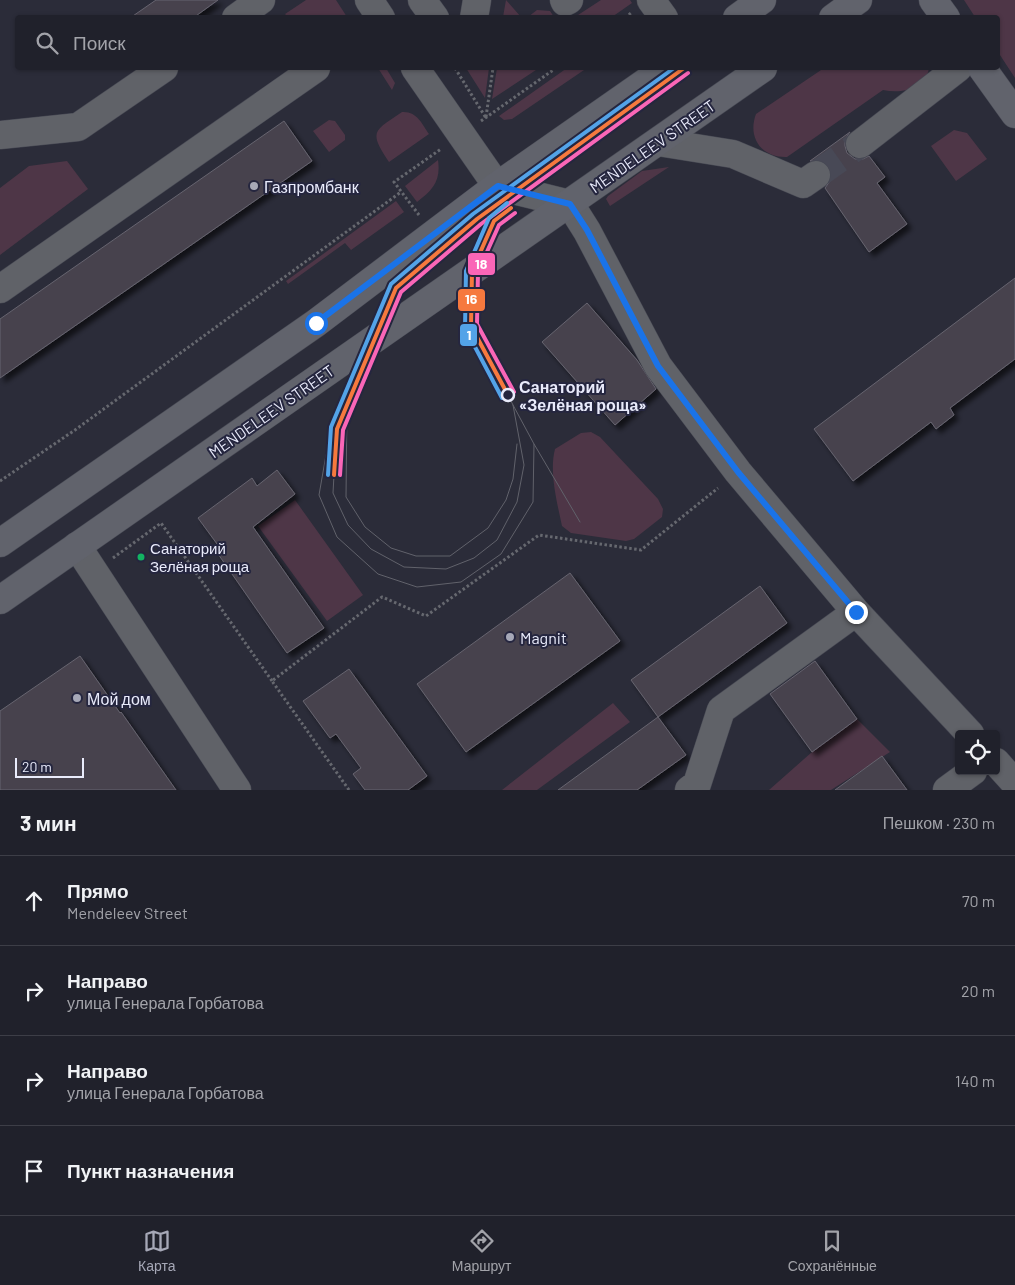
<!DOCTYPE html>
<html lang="ru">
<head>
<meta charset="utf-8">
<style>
  :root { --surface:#20212b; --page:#2d2e37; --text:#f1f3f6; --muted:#a2a3a9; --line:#3d3e47; --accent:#a6a8b7 }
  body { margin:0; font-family:Barlow,sans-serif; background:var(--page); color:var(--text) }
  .controls { position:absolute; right:15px; bottom:15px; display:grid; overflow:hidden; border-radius:5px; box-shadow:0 1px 4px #0004 }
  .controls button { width:45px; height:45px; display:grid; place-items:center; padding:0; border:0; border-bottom:1px solid var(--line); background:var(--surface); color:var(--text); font:25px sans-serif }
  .scale { position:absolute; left:15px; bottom:12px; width:69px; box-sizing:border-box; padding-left:5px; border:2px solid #e9ebfb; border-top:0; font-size:14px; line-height:18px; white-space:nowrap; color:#e9ebfb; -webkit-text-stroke:4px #25263f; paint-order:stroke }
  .stop { position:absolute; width:15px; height:15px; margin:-11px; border:4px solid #1a73e8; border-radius:50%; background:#fff }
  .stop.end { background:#1a73e8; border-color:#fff; box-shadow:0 1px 5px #0008 }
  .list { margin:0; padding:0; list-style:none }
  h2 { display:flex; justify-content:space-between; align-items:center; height:65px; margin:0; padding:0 20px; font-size:21px }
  h2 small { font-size:16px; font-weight:400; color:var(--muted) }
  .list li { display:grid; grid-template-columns:32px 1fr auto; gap:15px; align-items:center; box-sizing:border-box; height:90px; padding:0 20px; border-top:1px solid var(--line) }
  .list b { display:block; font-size:19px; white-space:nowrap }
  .list p { margin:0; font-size:16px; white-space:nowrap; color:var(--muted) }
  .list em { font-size:16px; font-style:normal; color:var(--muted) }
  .icon { flex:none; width:28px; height:28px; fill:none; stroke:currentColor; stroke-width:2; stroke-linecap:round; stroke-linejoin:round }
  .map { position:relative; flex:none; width:1015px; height:790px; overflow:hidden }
  .search { position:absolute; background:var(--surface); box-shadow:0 1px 4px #0004; left:15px; right:15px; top:15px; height:55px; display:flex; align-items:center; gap:12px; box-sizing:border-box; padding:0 18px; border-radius:5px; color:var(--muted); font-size:19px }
  .sheet { height:425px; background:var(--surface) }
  nav { display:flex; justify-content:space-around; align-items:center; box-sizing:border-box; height:70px; border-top:1px solid var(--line); background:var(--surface); font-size:14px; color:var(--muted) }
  nav a { display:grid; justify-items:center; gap:2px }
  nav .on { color:var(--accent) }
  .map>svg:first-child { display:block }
</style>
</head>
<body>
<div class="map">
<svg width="1015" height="790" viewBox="0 0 1015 790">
  <defs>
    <filter id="shadow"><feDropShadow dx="4.5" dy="4.5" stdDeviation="2.5" flood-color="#0009"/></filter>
  </defs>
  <rect width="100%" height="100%" fill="#2b2c39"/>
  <path fill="#4e3647" d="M306,0H336L347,17H288L285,14Z
    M506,0L521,17H503Z
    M601,0H630L632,3L612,17H575Z
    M964,0H1015V78L998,52V18L975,17Z
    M537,10L550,11L554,17H528Z
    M378,68H386L395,83L392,90Z
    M466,68H489L485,98Z
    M497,68H539L492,99Z
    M567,68H587L512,119L504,120L499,116Z
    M824,68H929C926,89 902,94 883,90L787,157C762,158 747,138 756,114Z
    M402,112C417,111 422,124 429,134L389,162C368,131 374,131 402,112Z
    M329,120L335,121L345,135V140L329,152L313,131Z
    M954,130L967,133L987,159L956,181L931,146Z
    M438,160C441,181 433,190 417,202L405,186Z
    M67,161L88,189L0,255V188L29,166Z
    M669,167L610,206L606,199L608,196L642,171Z
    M396,201L404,212L351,250L345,243L288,284L286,281Z
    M591,432L600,437L658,499L663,509L662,517L634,539L626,541L571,533L562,526C557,502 549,472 555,449L581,433Z
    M295,500L363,595L327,621L258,526Z
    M613,703L630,722L537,790H502Z
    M857,719L890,752L831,790H769L812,752Z"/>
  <path fill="#46434e" stroke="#67646f" filter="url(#shadow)" d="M156,0H218L193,18H130Z
    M284,121L312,161L0,378V319Z
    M850,132L845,139V146L847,153L855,159H863L869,156L885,177L877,183L907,224L869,252L825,188L830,181L831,173L829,167L822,161H810Z
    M1015,278V359L950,408L954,415L936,429L931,422L853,481L814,429Z
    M587,303L637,360L656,389L615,425L542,342Z
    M277,470L295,494L253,527L324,628L287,653L216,551L220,548L198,518L252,478L257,486Z
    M570,573L620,641L466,752L417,684Z
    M760,586L787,623L658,717L631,680Z
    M80,656L120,713L121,712L176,790H0V711Z
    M815,661L857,719L812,752L770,694Z
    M349,669L427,776L408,790H365L353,774L361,768L336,734L330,738L303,701Z
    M658,717L686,755L637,790H558Z
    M882,756L907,790H835Z"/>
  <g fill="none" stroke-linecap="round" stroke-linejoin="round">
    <path stroke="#484956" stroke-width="28" stroke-dasharray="28 14" stroke-linecap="butt" d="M816,175L860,144"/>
    <defs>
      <path id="minor" d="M369,0L381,18
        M422,0L435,18
        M564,0L565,2L569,0
        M651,0L664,18
        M236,18L261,0
        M474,18L477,0
        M415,68L497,186L570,204L587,231L658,366L738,472L856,612L970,734
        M0,135L78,127L164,68
        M658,142L733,154L803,184L816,175
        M860,144L958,68
        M0,289L316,68
        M77,546L237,790
        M996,762L1015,783
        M689,790L697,784L721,710L856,612
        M947,790L973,771"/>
      <path id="major" d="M933,0L946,18
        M737,18L762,0
        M833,18L858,0
        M982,68L1015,114
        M0,543L316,323L497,186L666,68
        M0,600L763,68"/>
    </defs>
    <use href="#minor" stroke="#464853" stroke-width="29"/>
    <use href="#major" stroke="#464853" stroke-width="29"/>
    <path stroke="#66686f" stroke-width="3" stroke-dasharray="2.5 2.5" stroke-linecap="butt" d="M625,18L631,13
      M455,68L486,118
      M486,117L493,68
      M481,121L556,68
      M419,215L394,182L441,149
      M0,481L75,430L401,192
      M113,558L161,523L272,681
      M349,790L272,681L382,597L426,616L539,535L641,550L718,488"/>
    <use href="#minor" stroke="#606268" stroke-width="28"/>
    <use href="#major" stroke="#61636c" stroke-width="28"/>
    <path stroke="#61626b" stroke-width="1" d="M347,404L346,497L365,527L391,548L416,556H450L488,528L506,500L513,479L517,444
      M337,429L326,455L319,495L337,537L378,574L417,587L461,582L501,554L533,502L534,444L513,405
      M534,444L580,522
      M334,475L333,493L348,525L371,549L404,567L446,569L474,558L497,540L517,502L524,465L513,405L508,395"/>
    <defs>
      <path id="tram-1" d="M508,395L471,326L472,271L494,221L511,208
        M334,475L337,429L396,288L477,219L684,68"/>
      <path id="tram-2" d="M514,392L477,324L478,272L499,225L515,213
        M340,475L343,430L401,292L481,224L688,73"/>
      <path id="tram-3" d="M502,398L465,328L466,271L489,218L507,203
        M328,475L331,427L391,284L473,214L674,68"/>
    </defs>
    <use href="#tram-1" stroke="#25263f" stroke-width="8"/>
    <use href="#tram-2" stroke="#25263f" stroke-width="8"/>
    <use href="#tram-3" stroke="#25263f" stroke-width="8"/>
    <use href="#tram-1" stroke="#f6793e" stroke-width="4"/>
    <use href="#tram-2" stroke="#fa66b7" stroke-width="4"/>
    <use href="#tram-3" stroke="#53a3e8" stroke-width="4"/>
  </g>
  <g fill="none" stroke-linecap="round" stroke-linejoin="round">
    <path stroke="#1a73e8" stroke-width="6" d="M316,323L498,186L570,204L587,230L658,366L738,472L856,612"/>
  </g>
  <g fill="#a6a8b7" stroke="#25263f" stroke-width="2">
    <circle cx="254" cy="186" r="5"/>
    <circle cx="510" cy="637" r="5"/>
    <circle cx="77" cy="698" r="5"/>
  </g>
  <circle fill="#25263f" stroke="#e9ebfb" stroke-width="2.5" cx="508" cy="395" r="6"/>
  <circle fill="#13b361" stroke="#25263f" stroke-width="2" cx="141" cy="557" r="4.5"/>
  <g text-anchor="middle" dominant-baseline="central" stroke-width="4" stroke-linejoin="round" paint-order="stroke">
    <g font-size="15" fill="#e9ebfb" stroke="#25263f" text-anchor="start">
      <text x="150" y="548">Санаторий<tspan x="150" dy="18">Зелёная роща</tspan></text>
    </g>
    <g font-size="16" fill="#e9ebfb" stroke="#25263f">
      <text transform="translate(652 146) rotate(-35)">MENDELEEV STREET</text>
      <text transform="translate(271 411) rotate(-35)">MENDELEEV STREET</text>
    </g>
    <g font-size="16" fill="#e9ebfb" stroke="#25263f" text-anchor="start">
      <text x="264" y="186">Газпромбанк</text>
      <text x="520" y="637">Magnit</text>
      <text x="87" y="698">Мой дом</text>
    </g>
    <g font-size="16" font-weight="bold" fill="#e9ebfb" stroke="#25263f" text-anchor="start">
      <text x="519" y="386">Санаторий<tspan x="519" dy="18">«Зелёная роща»</tspan></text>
    </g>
  </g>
  <g stroke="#25263f" stroke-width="2">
    <rect x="467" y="252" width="29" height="24" rx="5" fill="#fa66b7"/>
    <rect x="457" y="288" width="29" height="24" rx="5" fill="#f6793e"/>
    <rect x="459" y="323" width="19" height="24" rx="5" fill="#53a3e8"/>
  </g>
  <g font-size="14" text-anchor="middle" font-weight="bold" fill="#fff">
    <text x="481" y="269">18</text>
    <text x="471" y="304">16</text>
    <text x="469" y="340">1</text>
  </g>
</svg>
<div class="controls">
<button><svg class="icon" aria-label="locate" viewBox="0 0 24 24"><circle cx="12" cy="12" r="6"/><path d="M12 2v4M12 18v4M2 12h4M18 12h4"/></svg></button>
</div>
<div class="scale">20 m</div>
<div class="stop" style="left:316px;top:323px"></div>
<div class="stop end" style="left:856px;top:612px"></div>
<div class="search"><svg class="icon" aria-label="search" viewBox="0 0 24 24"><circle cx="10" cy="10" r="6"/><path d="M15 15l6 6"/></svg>Поиск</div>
</div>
<section class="sheet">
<h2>3 мин<small>Пешком · 230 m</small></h2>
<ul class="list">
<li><svg class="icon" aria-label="ahead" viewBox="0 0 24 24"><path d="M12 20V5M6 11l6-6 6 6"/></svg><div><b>Прямо</b><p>Mendeleev Street</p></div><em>70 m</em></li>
<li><svg class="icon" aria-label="right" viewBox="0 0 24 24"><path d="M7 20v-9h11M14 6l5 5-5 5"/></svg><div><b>Направо</b><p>улица Генерала Горбатова</p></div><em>20 m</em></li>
<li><svg class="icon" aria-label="right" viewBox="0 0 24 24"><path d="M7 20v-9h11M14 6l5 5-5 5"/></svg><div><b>Направо</b><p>улица Генерала Горбатова</p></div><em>140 m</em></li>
<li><svg class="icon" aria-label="arrive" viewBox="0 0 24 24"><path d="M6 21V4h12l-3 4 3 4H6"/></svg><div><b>Пункт назначения</b></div></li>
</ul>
</section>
<nav>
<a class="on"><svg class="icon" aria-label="map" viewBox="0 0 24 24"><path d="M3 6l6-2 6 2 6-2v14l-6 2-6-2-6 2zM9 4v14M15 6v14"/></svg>Карта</a>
<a><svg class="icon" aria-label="directions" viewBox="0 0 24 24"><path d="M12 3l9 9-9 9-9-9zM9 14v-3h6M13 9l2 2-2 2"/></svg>Маршрут</a>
<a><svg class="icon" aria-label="saved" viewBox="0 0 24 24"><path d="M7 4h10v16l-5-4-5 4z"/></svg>Сохранённые</a>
</nav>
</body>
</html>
